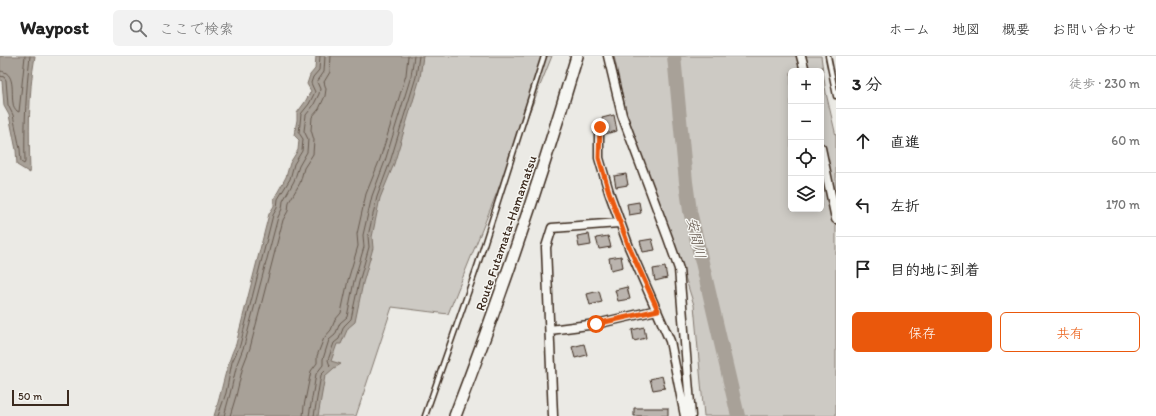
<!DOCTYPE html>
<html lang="ja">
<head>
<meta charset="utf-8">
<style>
  :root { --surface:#fff; --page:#f2f2f2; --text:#222; --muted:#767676; --line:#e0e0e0; --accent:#ea580c }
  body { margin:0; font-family:Itim,"Klee One",sans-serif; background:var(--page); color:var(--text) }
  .controls { position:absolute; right:12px; top:12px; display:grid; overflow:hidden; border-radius:6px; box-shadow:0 2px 10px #0003 }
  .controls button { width:36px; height:36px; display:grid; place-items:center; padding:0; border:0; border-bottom:1px solid var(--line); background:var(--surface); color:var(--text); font:20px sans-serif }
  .scale { position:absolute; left:12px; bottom:10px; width:57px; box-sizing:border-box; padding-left:4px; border:2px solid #3b2a1e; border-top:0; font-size:11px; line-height:14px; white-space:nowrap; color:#3b2a1e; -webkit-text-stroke:3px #f6f6f2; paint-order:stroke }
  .stop { position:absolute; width:12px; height:12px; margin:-9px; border:3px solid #ea580c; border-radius:50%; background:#fff }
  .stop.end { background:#ea580c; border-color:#fff; box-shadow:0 1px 4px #0008 }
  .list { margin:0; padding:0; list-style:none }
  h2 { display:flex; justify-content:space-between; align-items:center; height:52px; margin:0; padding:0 16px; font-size:17px }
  h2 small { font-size:13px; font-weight:400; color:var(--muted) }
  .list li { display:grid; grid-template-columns:26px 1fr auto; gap:12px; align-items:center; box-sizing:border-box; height:64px; padding:0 16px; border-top:1px solid var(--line) }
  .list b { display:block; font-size:15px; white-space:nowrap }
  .list em { font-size:13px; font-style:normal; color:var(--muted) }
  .actions { display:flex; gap:8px; padding:12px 16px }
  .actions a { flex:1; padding:9px 0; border:1px solid var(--accent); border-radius:6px; text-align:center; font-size:14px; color:var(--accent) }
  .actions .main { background:var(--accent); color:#fff }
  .icon { flex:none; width:22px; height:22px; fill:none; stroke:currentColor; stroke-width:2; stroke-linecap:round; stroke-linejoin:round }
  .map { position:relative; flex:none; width:836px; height:360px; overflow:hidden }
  header { display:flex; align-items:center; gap:24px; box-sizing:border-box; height:56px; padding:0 20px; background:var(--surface); border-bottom:1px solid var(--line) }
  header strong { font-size:19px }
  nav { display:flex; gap:22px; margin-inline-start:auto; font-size:14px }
  .search { width:280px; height:36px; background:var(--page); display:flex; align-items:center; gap:10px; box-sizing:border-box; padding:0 14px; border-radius:6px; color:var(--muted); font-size:15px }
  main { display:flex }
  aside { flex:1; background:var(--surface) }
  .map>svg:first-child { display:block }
</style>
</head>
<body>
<header>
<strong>Waypost</strong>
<div class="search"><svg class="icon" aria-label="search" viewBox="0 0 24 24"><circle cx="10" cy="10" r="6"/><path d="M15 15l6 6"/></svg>ここで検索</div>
<nav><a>ホーム</a><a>地図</a><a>概要</a><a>お問い合わせ</a></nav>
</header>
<main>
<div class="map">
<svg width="836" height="360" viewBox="0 0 836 360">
  <rect width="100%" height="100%" fill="#ebeae5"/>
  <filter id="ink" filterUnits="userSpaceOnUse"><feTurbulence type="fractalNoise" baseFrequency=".025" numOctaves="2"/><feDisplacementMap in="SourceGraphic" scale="8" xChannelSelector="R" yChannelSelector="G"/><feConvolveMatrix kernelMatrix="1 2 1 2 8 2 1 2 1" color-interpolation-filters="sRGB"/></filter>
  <g filter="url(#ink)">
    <path fill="#cdcac4" stroke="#847a71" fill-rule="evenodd" d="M421,0H552L448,258L392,251L356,360H304Z
      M614,0H821L826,37L836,80V360H704L694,249L675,190L626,56ZM791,15H821V153H791Z"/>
    <path fill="#a8a198" stroke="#7c7167" d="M0,0H35C28,39 29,78 30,117L17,109L16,94L9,59L4,50L2,25L0,23Z
      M316,0H423L420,22L394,108L380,142L372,181L373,192L363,227L355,266L348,272L341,288H337L331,305L341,308L334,312L325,320L318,360H214C222,336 225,311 236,288L269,158L274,150V143L286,121L290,107L298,94L299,84L294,79L297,64V57L305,46L311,35L307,28L310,19L315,13Z"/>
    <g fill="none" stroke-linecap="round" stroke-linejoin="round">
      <path stroke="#675a4f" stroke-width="1" d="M0,15C16,16 11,36 13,47C13,50 15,53 17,55L19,56L25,0
        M0,20L4,21L6,24L8,49L13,59L20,93L21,106L24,108L25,106C24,71 26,35 30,0
        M218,360L226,337L232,306L240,289L273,159L277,152L278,143L290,123L294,108L302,95L303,83L299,77L301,58L309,48L315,36L311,27L313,21L319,14L320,0
        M224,360L230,338L237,308L244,290L278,161L282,153L283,145L294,125L299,110L307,96L308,83L304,75L306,59L313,50L319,38L320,33L317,26L324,16L325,0
        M230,360L236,340L243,310L250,292L283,164L288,155L289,146L300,127L304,112L313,98L314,84L311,74L312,61L319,53L325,40L326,33L324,26L330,16L331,0
        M303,360L304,350L311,315L317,307V300L324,282L331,274L335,264L341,257L348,224L358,190L357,178L366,138L380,103L406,19L408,0
        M309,360L316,318L323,309V303L329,284L335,279L340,267L347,261L354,225L364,191L363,179L372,140L385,105L411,20L414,0
        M314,360L321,319L330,310L328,304L334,287L339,283L344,270L351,263L359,226L369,191L368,180L377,141L390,106L416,21L419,0"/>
      <path stroke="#a8a198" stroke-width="14" d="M674,0L686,126L690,155L738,360"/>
    </g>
    <path fill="#bab4ae" stroke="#3b2a1e" d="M614,59L617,75L605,78L602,62Z
      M626,118L628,129L616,131L614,120Z
      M639,146L641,157L629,159L627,148Z
      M589,178L591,189L579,191L577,180Z
      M608,180L611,191L599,193L596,182Z
      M652,183L655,194L643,196L640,185Z
      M621,200L623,211L611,214L609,202Z
      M665,211L667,222L655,225L653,213Z
      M627,231L630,243L618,245L615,234Z
      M599,235L602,246L590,249L587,238Z
      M644,271L646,282L634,285L632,274Z
      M584,288L587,299L575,302L572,291Z
      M662,320L665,332L653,334L650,323Z
      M634,352H668V360H634Z"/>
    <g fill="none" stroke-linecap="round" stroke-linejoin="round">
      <defs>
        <path id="lane" d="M828,0L836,40
          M425,360L477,211L544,0"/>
        <path id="street" d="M608,0L622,59L668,182L679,213L691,360
          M801,0L805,15
          M599,71V102L609,136L629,191L670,285L685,360
          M821,92L836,163
          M550,274L596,268L657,254
          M553,360L546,191L552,172L619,167"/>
        <path id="secondary" d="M455,360C501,241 541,122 577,0"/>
      </defs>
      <use href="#lane" stroke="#3b2a1e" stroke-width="7"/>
      <use href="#street" stroke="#3b2a1e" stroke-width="11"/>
      <use href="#secondary" stroke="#3b2a1e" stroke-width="14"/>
      <use href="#lane" stroke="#f6f6f2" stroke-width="4"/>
      <use href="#street" stroke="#f6f6f2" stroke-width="8"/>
      <use href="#secondary" stroke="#f6f6f2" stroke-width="11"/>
    </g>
  </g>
  <g fill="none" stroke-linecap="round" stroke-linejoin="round" filter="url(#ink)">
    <path stroke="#ea580c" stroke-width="5" d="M596,268L658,254L629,191L609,136L599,102L600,71"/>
  </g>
  <g text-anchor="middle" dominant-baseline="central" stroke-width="3" stroke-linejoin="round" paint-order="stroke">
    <g font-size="13" fill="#3b2a1e" stroke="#f6f6f2">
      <text transform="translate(506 177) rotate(-71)">Route Futamata-Hamamatsu</text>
    </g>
    <g font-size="14" font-style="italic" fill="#615449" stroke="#f6f6f2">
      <text transform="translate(696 182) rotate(77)">安間川</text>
    </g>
  </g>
</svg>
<div class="controls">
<button>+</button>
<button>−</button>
<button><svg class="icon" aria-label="locate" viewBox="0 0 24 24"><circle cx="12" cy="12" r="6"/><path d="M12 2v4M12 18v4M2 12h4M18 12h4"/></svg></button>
<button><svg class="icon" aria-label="layers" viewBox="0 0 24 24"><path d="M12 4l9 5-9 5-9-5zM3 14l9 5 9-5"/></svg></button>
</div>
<div class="scale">50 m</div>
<div class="stop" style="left:596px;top:268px"></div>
<div class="stop end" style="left:600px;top:71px"></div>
</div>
<aside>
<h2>3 分<small>徒歩 · 230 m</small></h2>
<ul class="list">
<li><svg class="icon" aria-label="ahead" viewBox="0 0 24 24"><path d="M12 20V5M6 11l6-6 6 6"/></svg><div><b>直進</b></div><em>60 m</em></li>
<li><svg class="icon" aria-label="left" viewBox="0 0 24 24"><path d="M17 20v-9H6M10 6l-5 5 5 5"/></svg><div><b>左折</b></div><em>170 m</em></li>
<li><svg class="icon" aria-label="arrive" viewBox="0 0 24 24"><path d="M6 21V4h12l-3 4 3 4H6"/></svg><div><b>目的地に到着</b></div></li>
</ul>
<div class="actions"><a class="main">保存</a><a>共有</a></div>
</aside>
</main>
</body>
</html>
